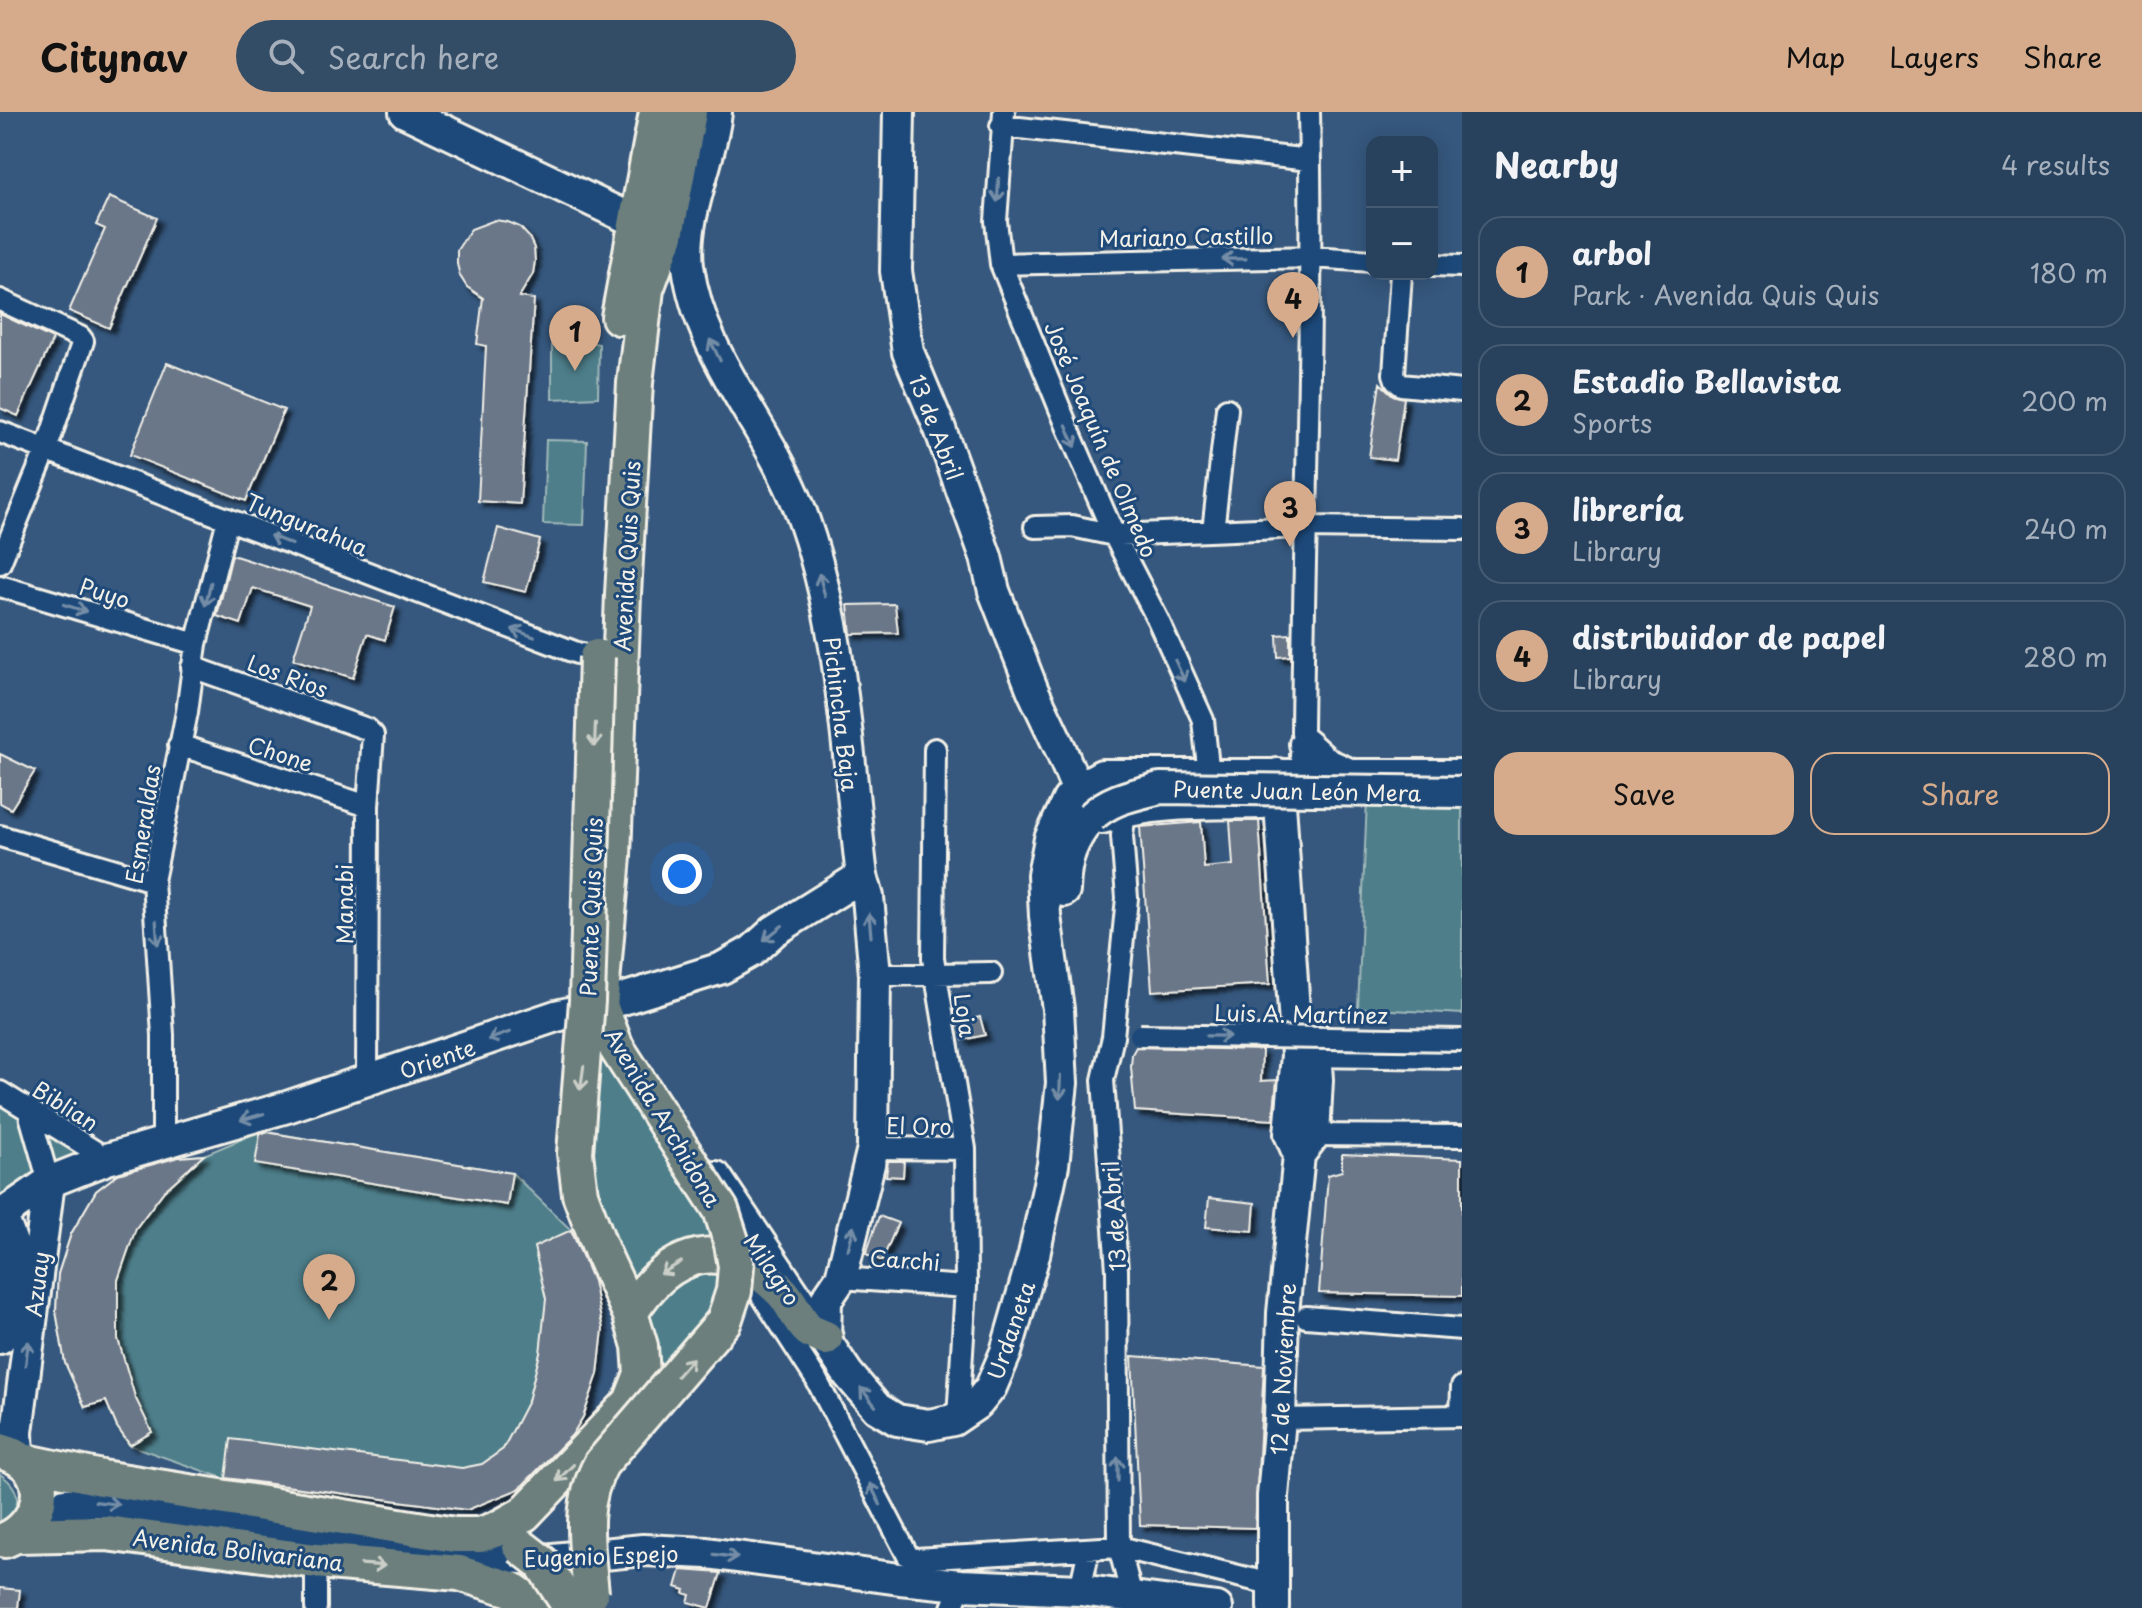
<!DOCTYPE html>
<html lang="en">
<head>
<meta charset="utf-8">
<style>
  :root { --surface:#28425e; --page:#344d67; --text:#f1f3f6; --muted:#a5b0bc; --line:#445b73; --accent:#d6ab8b }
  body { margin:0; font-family:"Playpen Sans",sans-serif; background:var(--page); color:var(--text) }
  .controls { position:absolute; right:24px; top:24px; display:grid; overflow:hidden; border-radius:16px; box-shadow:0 4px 20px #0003 }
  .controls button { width:72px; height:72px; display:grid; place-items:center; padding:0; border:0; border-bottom:2px solid var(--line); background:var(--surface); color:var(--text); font:40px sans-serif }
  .you { position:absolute; left:682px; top:762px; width:28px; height:28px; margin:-20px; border:6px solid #fff; border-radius:50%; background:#1a73e8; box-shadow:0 0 0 12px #1a73e833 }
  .badge { display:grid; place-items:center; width:52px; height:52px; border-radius:50%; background:var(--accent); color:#111; font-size:26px; font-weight:700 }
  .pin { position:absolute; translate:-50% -66px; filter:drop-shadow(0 2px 4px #0008) }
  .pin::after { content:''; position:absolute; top:42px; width:28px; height:24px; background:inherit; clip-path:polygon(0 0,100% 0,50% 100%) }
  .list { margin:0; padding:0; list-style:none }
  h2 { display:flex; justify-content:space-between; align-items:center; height:104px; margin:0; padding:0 32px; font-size:34px }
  h2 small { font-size:26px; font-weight:400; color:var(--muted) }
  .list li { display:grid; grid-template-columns:52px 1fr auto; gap:24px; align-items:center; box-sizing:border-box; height:112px; margin:0 16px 16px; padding:0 16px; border:2px solid var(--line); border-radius:24px }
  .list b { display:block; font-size:30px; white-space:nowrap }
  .list p { margin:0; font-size:26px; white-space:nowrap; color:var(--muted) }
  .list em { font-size:26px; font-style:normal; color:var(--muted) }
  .actions { display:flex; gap:16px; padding:24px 32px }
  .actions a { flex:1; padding:18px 0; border:2px solid var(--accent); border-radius:24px; text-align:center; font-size:28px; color:var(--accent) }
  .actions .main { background:var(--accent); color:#111 }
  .icon { flex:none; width:44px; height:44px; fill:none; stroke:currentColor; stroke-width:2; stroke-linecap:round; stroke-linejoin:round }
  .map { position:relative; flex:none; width:1462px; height:1496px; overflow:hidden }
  header { display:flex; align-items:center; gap:48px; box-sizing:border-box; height:112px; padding:0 40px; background:var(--accent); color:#111 }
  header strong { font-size:38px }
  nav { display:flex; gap:44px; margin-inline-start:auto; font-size:28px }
  .search { width:560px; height:72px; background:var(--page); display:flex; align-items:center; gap:20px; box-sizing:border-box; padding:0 28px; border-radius:44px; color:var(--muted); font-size:30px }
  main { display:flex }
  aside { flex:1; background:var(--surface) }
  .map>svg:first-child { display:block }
</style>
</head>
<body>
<header>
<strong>Citynav</strong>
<div class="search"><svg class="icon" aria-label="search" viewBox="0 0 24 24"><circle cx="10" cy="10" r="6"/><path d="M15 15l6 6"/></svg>Search here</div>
<nav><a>Map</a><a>Layers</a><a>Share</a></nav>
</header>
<main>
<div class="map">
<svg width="1462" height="1496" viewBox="0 0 1462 1496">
  <defs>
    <filter id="shadow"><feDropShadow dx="5" dy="5" stdDeviation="2" flood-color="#0009"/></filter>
  </defs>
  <rect width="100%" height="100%" fill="#36587e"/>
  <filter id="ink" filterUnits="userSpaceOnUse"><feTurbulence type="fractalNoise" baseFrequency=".0125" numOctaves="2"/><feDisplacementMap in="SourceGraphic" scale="16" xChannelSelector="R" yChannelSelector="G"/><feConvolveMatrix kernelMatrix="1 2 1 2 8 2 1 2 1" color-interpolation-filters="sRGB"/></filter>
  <g filter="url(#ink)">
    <path fill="#4d7e8a" stroke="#a0b8b9" stroke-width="2" d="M552,222L599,232L598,285L552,287Z
      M546,328L587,329L584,413L543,412Z
      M1367,688H1462V902L1358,896Z
      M602,926L723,1133L718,1196L616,1318L651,1238L581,1044Z
      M0,993L23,1008L38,1067L0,1086Z
      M43,1014L85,1043L53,1059Z
      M261,1019L512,1061L571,1118L593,1168L603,1217L598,1262L583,1305L558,1345L519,1377L466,1398L226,1367L129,1333L117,1315L106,1289L85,1295L65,1251L56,1199L58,1162L71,1122L96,1079L138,1048L204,1043Z
      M0,1362C27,1381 18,1398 0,1419Z"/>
    <path fill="#6b7789" stroke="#f4f1e8" stroke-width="2" filter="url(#shadow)" d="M109,85L157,106L109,216L69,199L105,117L96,113Z
      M495,108L508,110L520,115L529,125L534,136L535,149L533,162L519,185L534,187L520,392L478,389L486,234L477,232L483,186L467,175L460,164L457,152V138L471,117Z
      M0,202L53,227L18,304L0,296Z
      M167,251L284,298L246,389L130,343Z
      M1380,271L1393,283L1404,286L1395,348L1369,345Z
      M498,416L540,428L526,480L484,470Z
      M232,443L395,495L385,528L367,522L353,566L293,547L310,494L253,476L241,512L217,504Z
      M895,492L898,521L851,522L848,493Z
      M1290,522V544L1278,545L1277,523Z
      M0,642L35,659L11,697L0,691Z
      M1230,709H1259L1270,872L1152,879L1140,715L1201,710L1204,756L1233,753Z
      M980,905L985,923L963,928L959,910Z
      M1136,935L1262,938L1261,969L1277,968L1273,1008L1135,999L1131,955L1132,942Z
      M266,1020L512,1061L507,1093L255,1052L260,1022Z
      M1342,1042L1462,1047V1184L1319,1181L1328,1063L1342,1059Z
      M204,1043L164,1079L136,1116L118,1168V1227L135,1285L152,1320L130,1333L117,1315L106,1289L85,1295L65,1251L56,1199L58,1162L71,1122L96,1079L118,1062L179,1045Z
      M888,1049H904L903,1065L886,1064Z
      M1209,1086L1255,1091L1253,1119L1206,1115Z
      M879,1104L898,1111L882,1149L866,1142Z
      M571,1118L593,1169L603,1217L598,1262L583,1305L572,1323L519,1377L467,1398L226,1366L231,1327L462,1356L482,1352L503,1337L528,1289L540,1241L546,1187L534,1135Z
      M1132,1244L1264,1254L1255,1416L1140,1413Z
      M681,1458L721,1461L710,1496L688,1490L690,1483L684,1481L685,1478L676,1475Z
      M0,1476L20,1478L18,1496H0Z"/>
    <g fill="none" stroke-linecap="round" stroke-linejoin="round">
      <defs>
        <path id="street" d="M1004,0L996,109L1001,152L1067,314L1114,423L1158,508L1203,608L1209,664
          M1001,14L1310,48
          M1001,152L1312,145L1372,149
          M1432,153L1462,154
          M1401,162L1394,262L1396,268L1401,273L1462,279
          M0,188L80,225L83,229L46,338L0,451
          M0,320L577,541L597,545
          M1035,415L1072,414L1114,423L1304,415L1462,417
          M1213,419L1227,297
          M0,474L196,532
          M192,555L367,617L373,623L368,694L367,970
          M179,633L368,694
          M935,637L933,846L965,1037L966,1175L958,1306
          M1301,643L1305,632L1302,620C1304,414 1314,207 1309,0
          M1125,698L1122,724L1127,786L1113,925L1103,968L1117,1158L1119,1435L1135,1496
          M0,724L153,769
          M875,863L991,861
          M1305,944L1462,946
          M0,980L107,1047
          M29,1000L49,1070
          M1302,1023L1462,1024
          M163,1030V923L153,769L187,600L196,532L228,407
          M873,1036L965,1037
          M750,1165L816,1267L908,1444L915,1447L1119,1435L1271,1472
          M841,1166L966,1175
          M1306,1205L1462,1217
          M1461,1304L1462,1275
          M1280,1307L1462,1304
          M1080,1478L1089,1437
          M316,1496V1449
          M952,1496L961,1473"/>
        <path id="secondary" d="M405,0L656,119
          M716,0C711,51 682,103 688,154C700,245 767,312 799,395C843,511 847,642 862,764L868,785L875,863L873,1036L841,1166L826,1188L825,1226
          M899,0L896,159L908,240L940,317L986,445L994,479L1033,579L1060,636L1077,677L1102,706C1153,689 1208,692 1262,691
          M1305,632L1327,652L1347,661
          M1064,779C1065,746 1071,730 1091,705
          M1299,1043L1314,1023L1317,968L1314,923
          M716,1065L848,1262L877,1296L897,1308L929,1313L953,1308L978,1291L991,1275L1006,1240L1034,1143L1053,1053L1062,971L1058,897L1045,804L1043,763L1050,727L1068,688L1077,677L1102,663H1462
          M0,1104L49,1070L107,1047L287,995L556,904L600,894L722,856L752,839L774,819L862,764
          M0,1226L12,1131L2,1104
          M18,1346L17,1320L49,1070
          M32,1407L65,1392L95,1389L502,1444L543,1448L643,1438L707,1441L900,1467L961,1473L1080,1478L1217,1496
          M1273,1496V1384L1280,1307L1283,1201L1299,1043L1290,1022L1297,943L1278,662"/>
        <path id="primary" d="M619,205L657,0
          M616,935L600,894L613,744L623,482L635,271L646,177L666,123L689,0
          M630,1201C670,1137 724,1122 780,1178C792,1189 797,1208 809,1218C813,1221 820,1224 825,1226
          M0,1339C6,1341 13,1343 18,1346C55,1368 38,1415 5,1428
          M22,1349L102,1366L455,1423H480L497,1417L524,1402L631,1290L642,1262L640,1234L630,1201L601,1138
          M17,1423L106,1421L316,1449L459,1461L511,1477L538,1496"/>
      </defs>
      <use href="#street" stroke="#f4f1e8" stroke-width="26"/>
      <use href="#secondary" stroke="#f4f1e8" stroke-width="36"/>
      <use href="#primary" stroke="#f4f1e8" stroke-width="40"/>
      <use href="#street" stroke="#1f4a7a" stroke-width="20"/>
      <use href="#secondary" stroke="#1f4a7a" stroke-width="30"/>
      <use href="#primary" stroke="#6c7f7c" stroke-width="34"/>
      <defs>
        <path id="street-bridge" d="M1140,923L1462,928"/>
        <path id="secondary-bridge" d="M1091,705C1111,686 1134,683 1160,676L1462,680"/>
        <path id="primary-bridge" d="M597,545L587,889L575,1041L580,1082L601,1138
          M520,1434L542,1451L571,1496
          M591,1481C587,1435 578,1394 601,1352L724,1209L734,1179L736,1154L732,1132L721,1098L616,935"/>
      </defs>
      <use href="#street-bridge" stroke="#f4f1e8" stroke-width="26" stroke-linecap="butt"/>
      <use href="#secondary-bridge" stroke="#f4f1e8" stroke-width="36" stroke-linecap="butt"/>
      <use href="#primary-bridge" stroke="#f4f1e8" stroke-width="40" stroke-linecap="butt"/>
      <use href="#street-bridge" stroke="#1f4a7a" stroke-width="20"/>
      <use href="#secondary-bridge" stroke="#1f4a7a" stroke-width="30"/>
      <use href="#primary-bridge" stroke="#6c7f7c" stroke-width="34"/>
    </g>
    <defs><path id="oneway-shaft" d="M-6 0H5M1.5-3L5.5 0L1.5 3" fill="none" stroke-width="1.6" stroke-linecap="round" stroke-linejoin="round" transform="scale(2)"/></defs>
    <g stroke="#748da6">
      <use href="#oneway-shaft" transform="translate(998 78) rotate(93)"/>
      <use href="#oneway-shaft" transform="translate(1234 147) rotate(179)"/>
      <use href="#oneway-shaft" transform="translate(715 238) rotate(-116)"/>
      <use href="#oneway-shaft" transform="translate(1071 324) rotate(67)"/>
      <use href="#oneway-shaft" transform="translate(281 428) rotate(-158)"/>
      <use href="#oneway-shaft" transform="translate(822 473) rotate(-105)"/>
      <use href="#oneway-shaft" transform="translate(208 482) rotate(104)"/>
      <use href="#oneway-shaft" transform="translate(75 496) rotate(17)"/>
      <use href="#oneway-shaft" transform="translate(523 521) rotate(-160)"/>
      <use href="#oneway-shaft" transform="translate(1180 559) rotate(65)"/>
      <use href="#oneway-shaft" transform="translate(870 813) rotate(-95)"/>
      <use href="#oneway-shaft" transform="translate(157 821) rotate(86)"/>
      <use href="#oneway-shaft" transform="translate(773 821) rotate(142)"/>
      <use href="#oneway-shaft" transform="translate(499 924) rotate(161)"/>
      <use href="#oneway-shaft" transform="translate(1218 924) rotate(1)"/>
      <use href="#oneway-shaft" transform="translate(1060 975) rotate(92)"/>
      <use href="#oneway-shaft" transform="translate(252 1005) rotate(164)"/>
      <use href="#oneway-shaft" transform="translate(851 1126) rotate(-76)"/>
      <use href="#oneway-shaft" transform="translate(27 1241) rotate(-83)"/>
      <use href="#oneway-shaft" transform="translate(868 1285) rotate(-129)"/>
      <use href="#oneway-shaft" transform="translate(1118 1357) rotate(-90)"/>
      <use href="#oneway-shaft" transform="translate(875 1382) rotate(-117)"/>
      <use href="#oneway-shaft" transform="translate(107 1391) rotate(7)"/>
      <use href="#oneway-shaft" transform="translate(726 1444) rotate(8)"/>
    </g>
    <g stroke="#cbcfc8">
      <use href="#oneway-shaft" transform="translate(595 623) rotate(92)"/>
      <use href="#oneway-shaft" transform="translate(582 966) rotate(98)"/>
      <use href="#oneway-shaft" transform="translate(671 1156) rotate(149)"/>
      <use href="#oneway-shaft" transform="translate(685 1255) rotate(-49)"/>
      <use href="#oneway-shaft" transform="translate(565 1361) rotate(135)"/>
      <use href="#oneway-shaft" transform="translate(373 1453) rotate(4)"/>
    </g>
  </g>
  <g text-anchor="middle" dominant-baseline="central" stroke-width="6" stroke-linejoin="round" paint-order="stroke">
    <g font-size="22" fill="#f4f1e8" stroke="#1f4a7a">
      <text transform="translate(1186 124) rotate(-1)">Mariano Castillo</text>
      <text transform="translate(937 315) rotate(69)">13 de Abril</text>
      <text transform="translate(1102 327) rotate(67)">José Joaquín de Olmedo</text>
      <text transform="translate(307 412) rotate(22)">Tungurahua</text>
      <text transform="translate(626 444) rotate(-87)">Avenida Quis Quis</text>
      <text transform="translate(105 480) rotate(17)">Puyo</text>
      <text transform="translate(288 563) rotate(20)">Los Rios</text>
      <text transform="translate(842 602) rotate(83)">Pichincha Baja</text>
      <text transform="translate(281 641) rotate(18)">Chone</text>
      <text transform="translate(1297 678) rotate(1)">Puente Juan León Mera</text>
      <text transform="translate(142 712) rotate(-81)">Esmeraldas</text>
      <text transform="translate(343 792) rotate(-90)">Manabi</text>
      <text transform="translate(590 795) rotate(-88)">Puente Quis Quis</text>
      <text transform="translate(1301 901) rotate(1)">Luis A. Martínez</text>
      <text transform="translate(966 903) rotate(82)">Loja</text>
      <text transform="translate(437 946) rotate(-19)">Oriente</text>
      <text transform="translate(66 993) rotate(32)">Biblian</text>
      <text transform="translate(664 1005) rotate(59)">Avenida Archidona</text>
      <text transform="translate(919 1013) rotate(1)">El Oro</text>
      <text transform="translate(1113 1104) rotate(-94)">13 de Abril</text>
      <text transform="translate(905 1147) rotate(4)">Carchi</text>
      <text transform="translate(773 1157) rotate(56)">Milagro</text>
      <text transform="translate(36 1172) rotate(-83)">Azuay</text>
      <text transform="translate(1010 1218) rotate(-71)">Urdaneta</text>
      <text transform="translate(1282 1257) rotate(-87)">12 de Noviembre</text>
      <text transform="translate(238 1437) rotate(7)">Avenida Bolivariana</text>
      <text transform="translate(601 1443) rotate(-2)">Eugenio Espejo</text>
    </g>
  </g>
</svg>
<div class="controls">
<button>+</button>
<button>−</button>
</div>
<div class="you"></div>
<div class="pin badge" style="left:575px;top:259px">1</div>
<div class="pin badge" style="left:329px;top:1208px">2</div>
<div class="pin badge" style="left:1290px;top:435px">3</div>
<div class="pin badge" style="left:1293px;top:226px">4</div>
</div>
<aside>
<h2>Nearby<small>4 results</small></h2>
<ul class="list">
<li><span class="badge">1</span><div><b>arbol</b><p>Park · Avenida Quis Quis</p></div><em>180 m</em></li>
<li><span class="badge">2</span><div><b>Estadio Bellavista</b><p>Sports</p></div><em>200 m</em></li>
<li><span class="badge">3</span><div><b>librería</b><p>Library</p></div><em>240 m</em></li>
<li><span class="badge">4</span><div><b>distribuidor de papel</b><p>Library</p></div><em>280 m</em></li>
</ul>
<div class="actions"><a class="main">Save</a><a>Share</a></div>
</aside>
</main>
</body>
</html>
